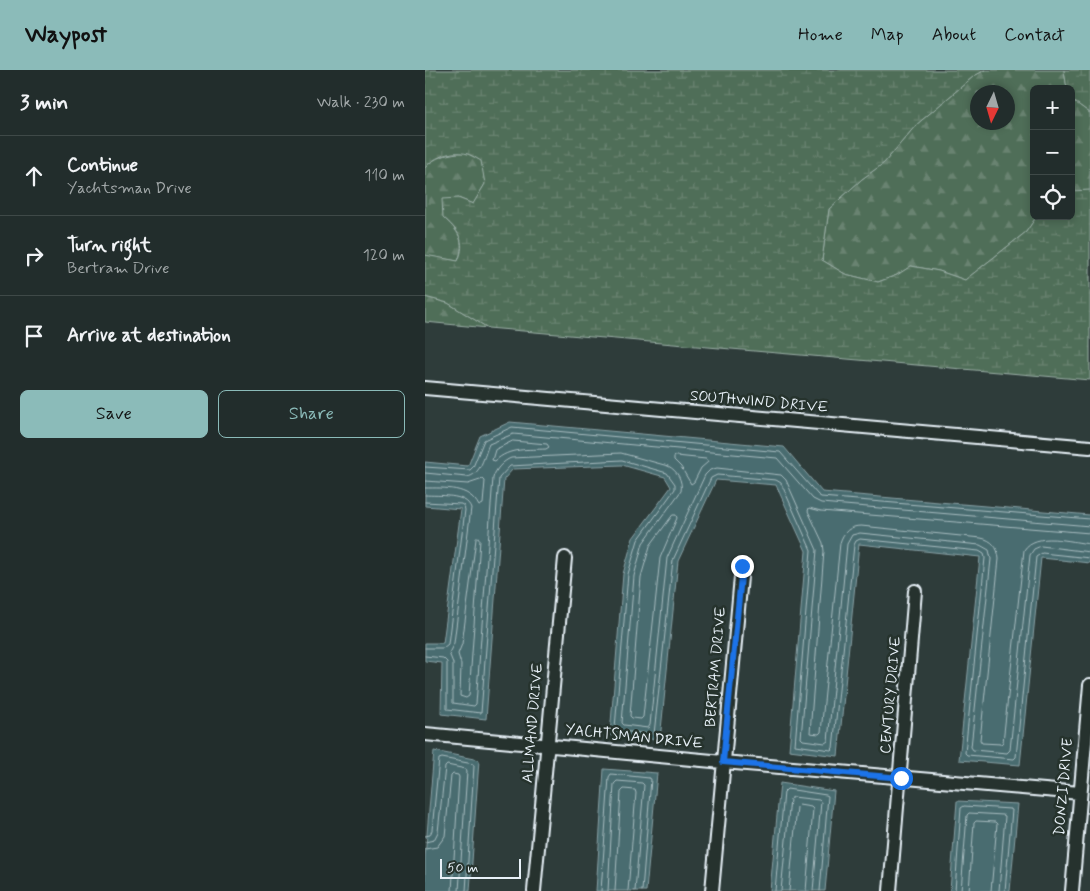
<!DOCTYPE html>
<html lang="en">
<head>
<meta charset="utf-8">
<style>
  :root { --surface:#222d2c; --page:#2e3938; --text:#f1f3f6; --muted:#a2a8a9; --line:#3f4948; --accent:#8bbbb9 }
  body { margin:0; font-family:Mynerve,sans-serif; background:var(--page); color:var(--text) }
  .controls { position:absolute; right:15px; top:15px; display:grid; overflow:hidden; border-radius:8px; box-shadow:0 2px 8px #0003 }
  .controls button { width:45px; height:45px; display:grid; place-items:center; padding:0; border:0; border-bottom:1px solid var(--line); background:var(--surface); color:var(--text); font:25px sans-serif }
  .compass { position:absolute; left:545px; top:15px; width:45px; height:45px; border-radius:50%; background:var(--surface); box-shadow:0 2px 8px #0003; rotate:185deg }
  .scale { position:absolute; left:15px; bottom:12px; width:81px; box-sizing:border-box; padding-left:5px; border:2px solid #e8f1f8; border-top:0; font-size:14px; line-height:18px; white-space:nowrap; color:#e8f1f8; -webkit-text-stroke:4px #26332d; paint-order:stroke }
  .stop { position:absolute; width:15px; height:15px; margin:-11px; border:4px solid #1a73e8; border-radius:50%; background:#fff }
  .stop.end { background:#1a73e8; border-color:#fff; box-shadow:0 1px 5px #0008 }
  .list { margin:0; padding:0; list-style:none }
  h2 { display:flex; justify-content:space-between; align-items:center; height:65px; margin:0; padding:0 20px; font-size:21px }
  h2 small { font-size:16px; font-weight:400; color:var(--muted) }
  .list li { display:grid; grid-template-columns:32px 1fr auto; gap:15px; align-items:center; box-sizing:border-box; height:80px; padding:0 20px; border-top:1px solid var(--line) }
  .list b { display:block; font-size:19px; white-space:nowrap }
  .list p { margin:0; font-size:16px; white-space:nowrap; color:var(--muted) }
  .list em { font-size:16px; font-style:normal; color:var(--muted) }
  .actions { display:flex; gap:10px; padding:15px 20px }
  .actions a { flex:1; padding:11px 0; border:1px solid var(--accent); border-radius:8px; text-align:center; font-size:18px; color:var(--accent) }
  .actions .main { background:var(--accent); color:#111 }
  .icon { flex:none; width:28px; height:28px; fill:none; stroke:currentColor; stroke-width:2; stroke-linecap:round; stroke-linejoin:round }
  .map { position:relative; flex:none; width:665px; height:821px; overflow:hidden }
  header { display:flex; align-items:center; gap:30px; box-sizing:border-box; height:70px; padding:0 25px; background:var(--accent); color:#111 }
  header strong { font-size:24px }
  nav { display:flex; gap:28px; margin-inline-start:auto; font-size:18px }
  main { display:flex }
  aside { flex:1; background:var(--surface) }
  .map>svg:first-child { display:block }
</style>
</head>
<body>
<header>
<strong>Waypost</strong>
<nav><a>Home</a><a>Map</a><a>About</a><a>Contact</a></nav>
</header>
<main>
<aside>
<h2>3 min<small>Walk · 230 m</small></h2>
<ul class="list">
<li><svg class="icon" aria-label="ahead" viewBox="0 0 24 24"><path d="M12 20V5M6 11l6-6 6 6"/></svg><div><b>Continue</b><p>Yachtsman Drive</p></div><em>110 m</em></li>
<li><svg class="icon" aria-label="right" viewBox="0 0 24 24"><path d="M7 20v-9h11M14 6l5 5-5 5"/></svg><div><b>Turn right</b><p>Bertram Drive</p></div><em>120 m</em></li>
<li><svg class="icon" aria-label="arrive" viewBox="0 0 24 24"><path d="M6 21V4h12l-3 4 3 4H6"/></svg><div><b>Arrive at destination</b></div></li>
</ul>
<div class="actions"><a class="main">Save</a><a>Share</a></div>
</aside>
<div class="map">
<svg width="665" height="821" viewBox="0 0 665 821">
  <defs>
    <pattern id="forest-firs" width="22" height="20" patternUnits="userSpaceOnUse" patternTransform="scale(1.25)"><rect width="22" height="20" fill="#506e58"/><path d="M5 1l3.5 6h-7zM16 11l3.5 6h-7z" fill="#698371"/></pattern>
    <pattern id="wetland-marsh" width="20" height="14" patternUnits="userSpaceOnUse" patternTransform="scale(1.25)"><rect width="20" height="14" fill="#506e58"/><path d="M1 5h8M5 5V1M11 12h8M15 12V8" fill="none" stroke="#698371"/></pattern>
  </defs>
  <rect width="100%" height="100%" fill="#2e3c3a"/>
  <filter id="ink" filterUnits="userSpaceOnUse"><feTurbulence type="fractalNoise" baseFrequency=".02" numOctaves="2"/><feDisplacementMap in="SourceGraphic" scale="10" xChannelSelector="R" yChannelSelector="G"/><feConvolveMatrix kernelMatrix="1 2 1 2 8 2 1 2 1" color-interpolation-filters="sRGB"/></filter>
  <g filter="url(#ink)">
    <path fill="url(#forest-firs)" stroke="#9cb0a8" fill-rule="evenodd" d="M560,0H639L642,19H609V146H612L601,162L540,210L514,201L486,196L472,205L453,212L420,204L397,190L404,139L437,109L459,93L491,55L549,6ZM552,22H582V52H552Z
      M646,29L665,43V120L664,121H646Z
      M39,82L57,91L60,114L48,134L33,128L18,147C33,161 41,170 33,191L2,186L0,185V98C9,86 25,84 39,82Z
      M0,227L23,233L63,258L0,252Z"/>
    <path fill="url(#wetland-marsh)" stroke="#9cb0a8" d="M0,0H560L549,6L491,55L459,93L437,109L404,139L397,190L420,204L453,212L472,205L486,196L514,201L540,210L601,162L612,146H646V121L665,120V310L63,258L23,233L0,227V185L33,191C42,171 33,160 18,147L17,129L33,128L48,134L60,114L56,91C51,88 44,83 37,83C25,81 7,88 0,98Z
      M639,0H665V43L647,30L646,19H642Z"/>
    <path fill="#496c6f" stroke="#89a1a6" d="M85,352L359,377L397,422L665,445V493L616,488L595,695L534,690L555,487L434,474L413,686L364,680L381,481L351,415L291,410L253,491L235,670L185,665L198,504L208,468L246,417L240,407L197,395L88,399L79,409L61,649L16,644L17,593L0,591V573H18L36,439L0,436V392L43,396L55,366Z
      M9,681L54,690L45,821H0V788Z
      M179,699L232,703L221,821H171Z
      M355,713L409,721L400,821H345Z
      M532,731L593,734L585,821H525Z"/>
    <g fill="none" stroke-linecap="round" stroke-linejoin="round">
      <path stroke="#a8bcc1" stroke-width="1" d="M88,371L122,374L124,377L121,379C103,380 85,377 70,391L67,390L70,380Z
        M251,386L281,389L283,392L276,398L269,412L266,414L256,397L249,390V387Z
        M0,397L45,400L48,397L59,370L87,357L355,382L393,425L396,427L665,449
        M0,403L42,407C56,405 59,386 64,374L88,364L352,388L388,429L396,433L665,456
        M0,411L43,414L58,409L60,411L58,434L54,436C44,416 20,418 0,418
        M0,425C14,426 41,423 46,438L29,573L24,583L28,593V633L49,636L51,634L68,408C70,400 78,391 86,388L196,383L243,396C252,400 258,411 256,421L218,473L209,506L197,653L199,655L223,658L225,655L242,488L280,405L285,400L292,398L356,405L361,410L392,480L376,668L378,670L400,673L403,671L422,474L427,465L435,463L555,475L564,480L566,489L546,677L548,680L582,683L585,680L605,485L609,479L616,476L665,482
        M0,432L36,434L39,436L40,440L23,574L18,578H0
        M248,445H251L252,448L235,488L218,647L216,649L207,648L205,646L216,507L225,476Z
        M665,463L396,441L384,438L383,441L398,473L399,481L385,663L394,664L396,662L415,473C418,462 425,456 436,456L556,468C567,470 573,477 574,489L555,670L557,673L576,674L578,672L599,480C611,461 646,472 665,474
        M53,467L55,470L44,626L41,628L35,626L36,594L33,584L37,574L51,469Z
        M0,586L18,588L22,592V639L56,643L74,408L85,396L197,390L242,403L250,414V419L213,470L203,504L190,658L192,661L229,664L248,490L286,408L292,405L351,410L356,413L386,480L370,675L406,680L408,678L429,475L431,471L435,469L554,481L559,484L560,488L540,683L542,685L589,689L591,687L611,487L617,483L665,488
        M0,766L5,765L7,760L14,689L17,688L48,694L49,696L41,821
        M0,772L9,770L13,762L20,697L22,695L41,699L42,701L34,821
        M0,779L12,777L20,766L26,706L28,704L33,705L34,707L27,821
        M176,821L184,707L186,704L224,708L226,709L217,821
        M183,821L189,714L192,711L217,713L219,715L210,821
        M190,821L196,722L199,719L210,720L211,723L203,821
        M350,821L359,722L362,719L401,725L403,726L395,821
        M356,821L365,729L368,727L394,730L396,732L388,821
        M364,821L372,737L374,735L386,737L388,739L381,821
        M530,821L536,738L539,736L585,739L587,740L580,821
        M536,821L542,745L544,743L578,745L580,746L574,821
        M544,821L549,753L551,751L570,752L572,754L566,821"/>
      <defs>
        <path id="street" d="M0,318L665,377
          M0,664L298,692L655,723
          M109,821L140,488
          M287,821L317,496
          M465,821L490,521
          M647,821L665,615"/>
      </defs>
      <use href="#street" stroke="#e8f1f8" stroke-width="16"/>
      <use href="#street" stroke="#26332d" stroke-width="12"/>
    </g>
  </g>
  <g fill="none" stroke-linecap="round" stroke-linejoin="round" filter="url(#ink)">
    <path stroke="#1a73e8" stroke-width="6" d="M317,496L298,692L476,708"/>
  </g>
  <g text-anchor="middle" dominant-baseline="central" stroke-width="5" stroke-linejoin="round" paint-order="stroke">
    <g font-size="15" fill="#e8f1f8" stroke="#26332d">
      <text transform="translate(334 332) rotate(5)">SOUTHWIND DRIVE</text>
      <text transform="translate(291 597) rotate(-85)">BERTRAM DRIVE</text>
      <text transform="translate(466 625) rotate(-85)">CENTURY DRIVE</text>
      <text transform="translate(108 653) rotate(-85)">ALLMAND DRIVE</text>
      <text transform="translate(209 667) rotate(6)">YACHTSMAN DRIVE</text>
      <text transform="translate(639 717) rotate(-85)">DONZI DRIVE</text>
    </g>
  </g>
</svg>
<div class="controls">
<button>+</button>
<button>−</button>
<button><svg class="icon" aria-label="locate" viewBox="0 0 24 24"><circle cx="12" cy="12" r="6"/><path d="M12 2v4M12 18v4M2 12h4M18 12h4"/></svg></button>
</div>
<svg class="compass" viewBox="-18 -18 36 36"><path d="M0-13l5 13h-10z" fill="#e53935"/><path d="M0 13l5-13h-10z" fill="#a2a8a9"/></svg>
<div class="scale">50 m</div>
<div class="stop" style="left:476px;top:708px"></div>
<div class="stop end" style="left:317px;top:496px"></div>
</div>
</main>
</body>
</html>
